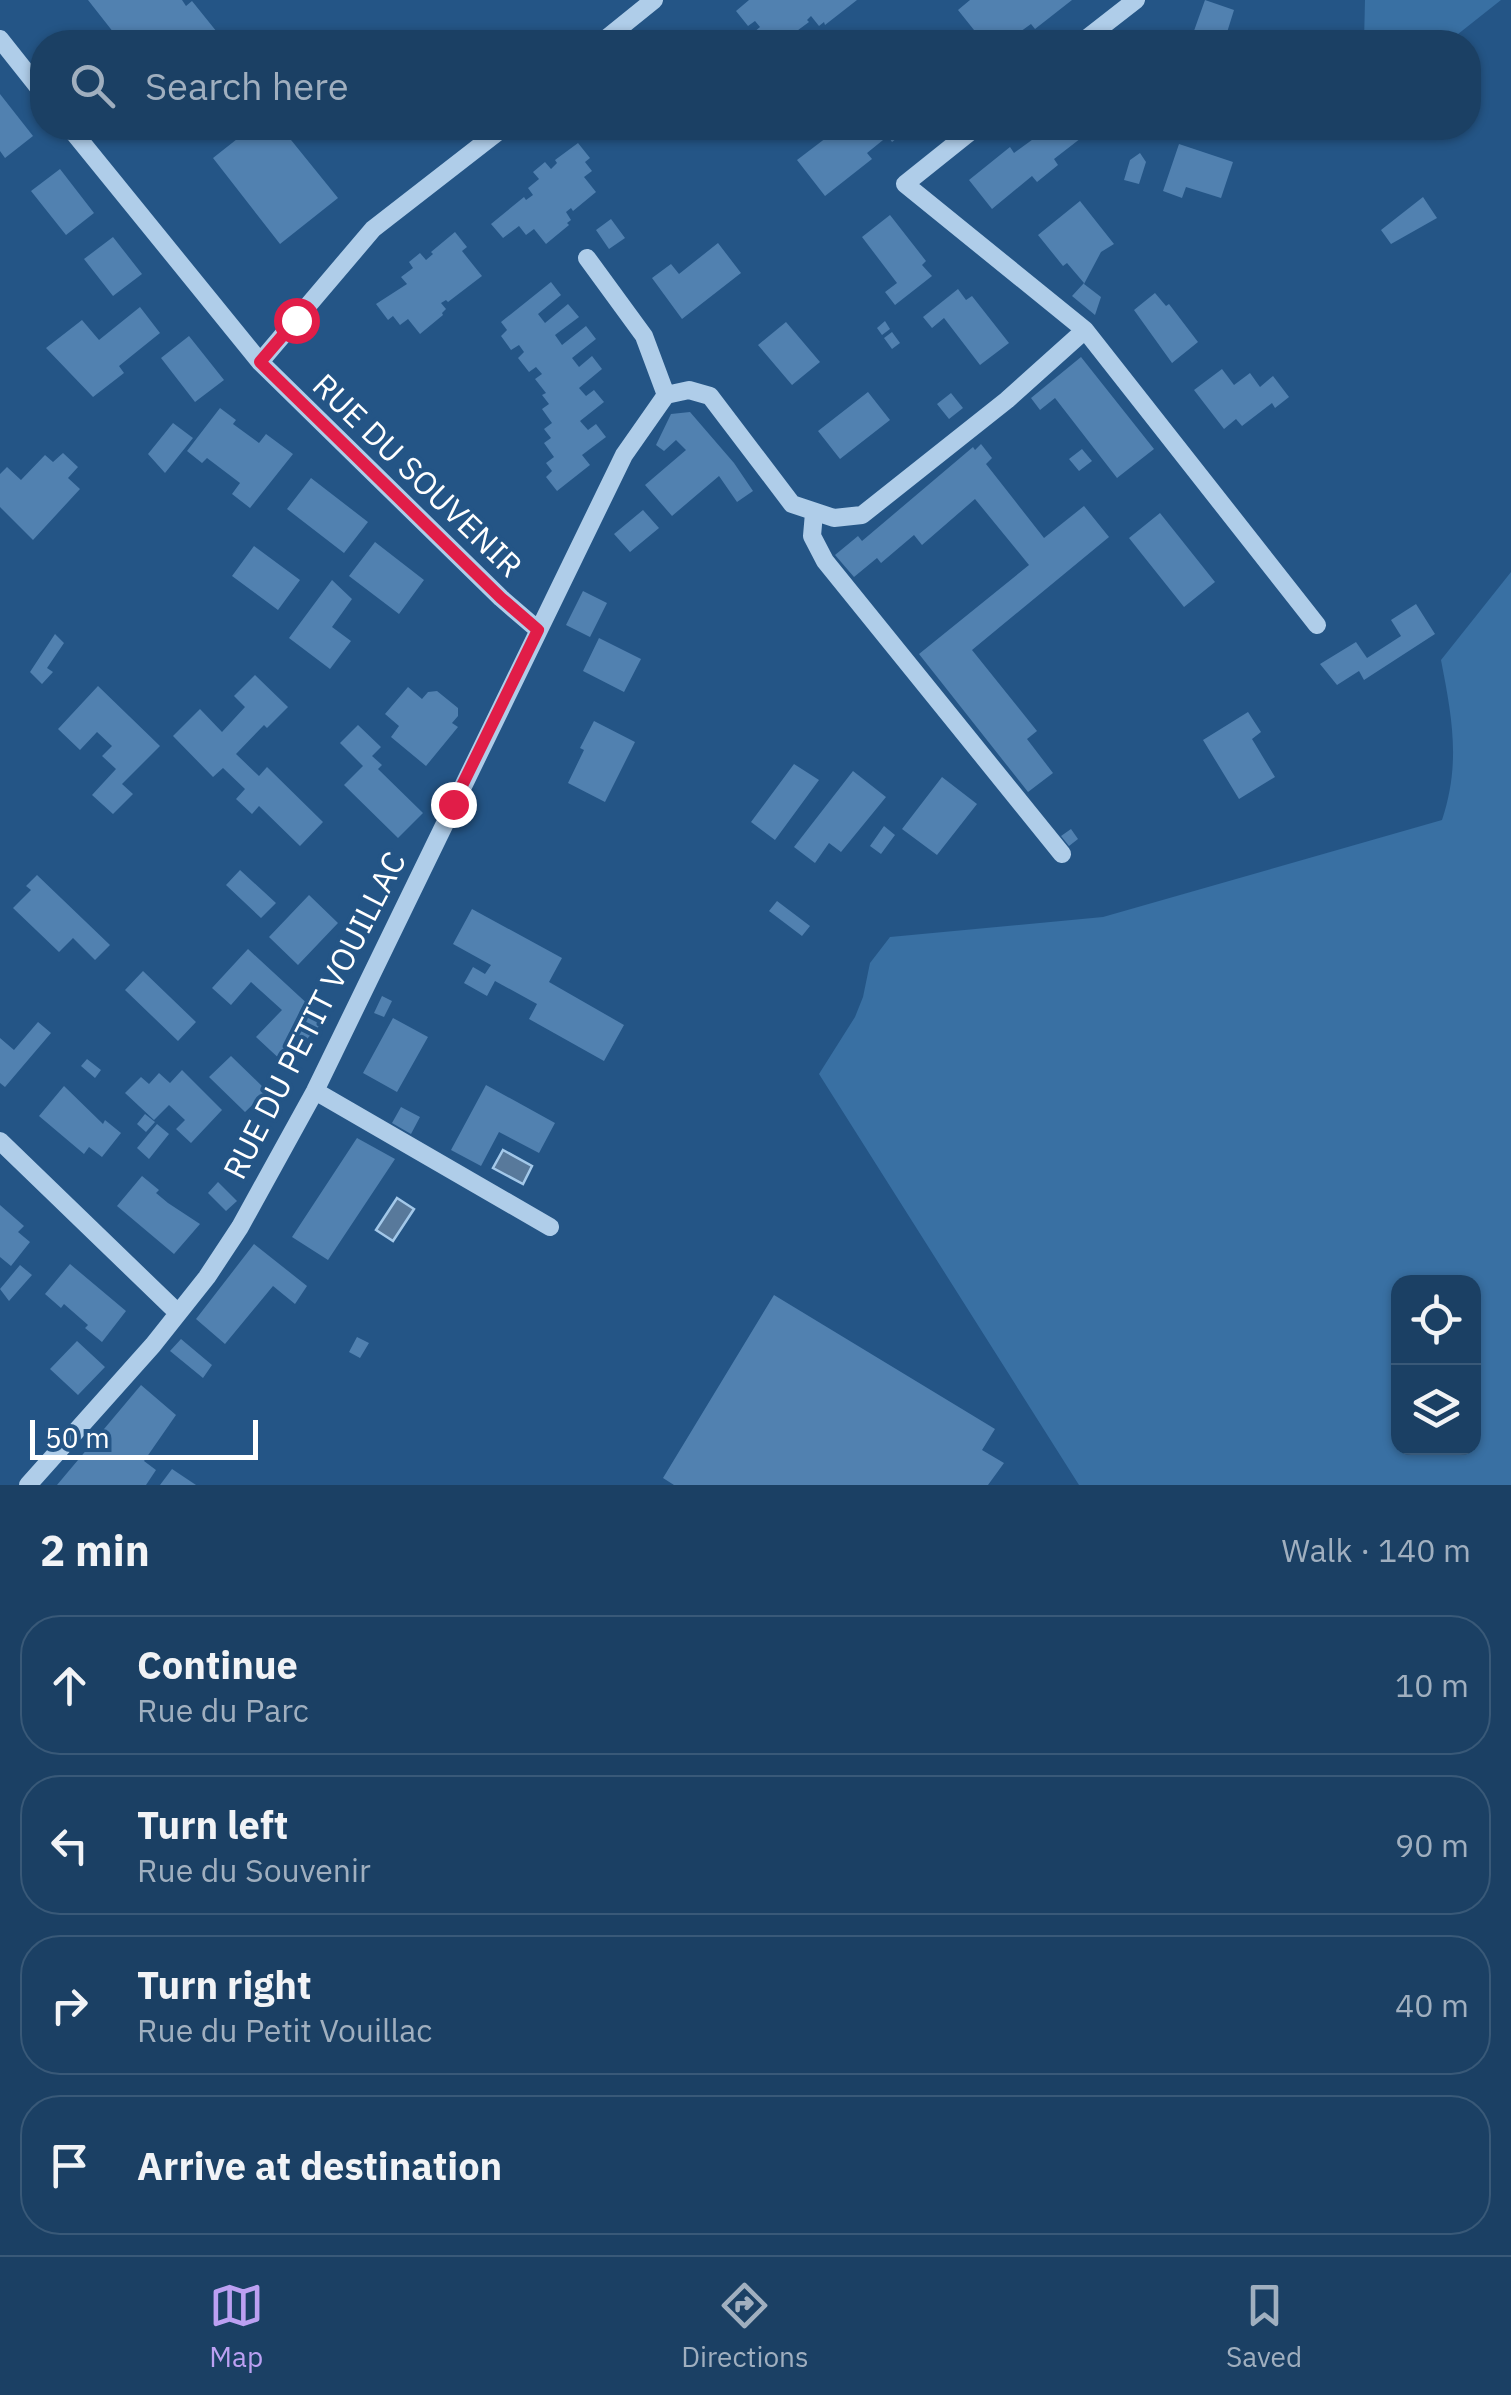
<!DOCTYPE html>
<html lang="en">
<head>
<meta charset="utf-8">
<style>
  :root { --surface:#1b4064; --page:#284b6d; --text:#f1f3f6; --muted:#a0afbf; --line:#395978; --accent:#bca0f2 }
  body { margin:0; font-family:"IBM Plex Sans",sans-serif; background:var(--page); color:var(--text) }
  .controls { position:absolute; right:30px; bottom:30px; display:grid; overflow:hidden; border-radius:20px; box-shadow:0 2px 8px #0004 }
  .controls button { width:90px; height:90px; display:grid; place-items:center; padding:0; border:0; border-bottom:2px solid var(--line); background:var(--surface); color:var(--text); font:50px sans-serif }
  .scale { position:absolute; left:30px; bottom:25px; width:228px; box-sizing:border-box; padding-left:10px; border:5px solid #fff; border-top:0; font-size:28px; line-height:35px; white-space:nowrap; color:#fff; -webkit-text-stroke:8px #245586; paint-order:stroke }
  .stop { position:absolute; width:30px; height:30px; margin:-22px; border:8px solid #e11d48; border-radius:50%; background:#fff }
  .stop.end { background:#e11d48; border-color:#fff; box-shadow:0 2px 10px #0008 }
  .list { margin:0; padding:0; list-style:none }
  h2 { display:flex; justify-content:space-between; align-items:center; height:130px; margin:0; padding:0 40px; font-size:42px }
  h2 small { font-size:32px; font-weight:400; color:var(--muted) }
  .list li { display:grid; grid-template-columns:65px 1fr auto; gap:30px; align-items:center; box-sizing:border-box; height:140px; margin:0 20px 20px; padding:0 20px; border:2px solid var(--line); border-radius:40px }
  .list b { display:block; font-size:38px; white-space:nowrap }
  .list p { margin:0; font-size:32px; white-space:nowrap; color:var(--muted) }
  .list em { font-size:32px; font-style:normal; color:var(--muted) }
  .icon { flex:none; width:55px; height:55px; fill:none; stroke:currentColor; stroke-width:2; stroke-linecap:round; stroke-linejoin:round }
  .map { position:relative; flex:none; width:1511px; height:1485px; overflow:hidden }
  .search { position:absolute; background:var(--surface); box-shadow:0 2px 8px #0004; left:30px; right:30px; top:30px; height:110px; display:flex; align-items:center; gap:25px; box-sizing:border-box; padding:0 35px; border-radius:40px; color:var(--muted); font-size:38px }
  .sheet { height:770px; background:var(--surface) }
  nav { display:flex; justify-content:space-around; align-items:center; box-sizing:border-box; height:140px; border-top:2px solid var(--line); background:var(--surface); font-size:28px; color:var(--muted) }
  nav a { display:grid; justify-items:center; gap:5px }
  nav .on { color:var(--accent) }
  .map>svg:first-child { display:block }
</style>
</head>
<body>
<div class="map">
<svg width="1511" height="1485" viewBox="0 0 1511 1485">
  <rect width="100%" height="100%" fill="#245586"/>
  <path fill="#3970a3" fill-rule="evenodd" d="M1365,0H1501L1448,42H1364Z
    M1511,572V1485H1079L819,1074L855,1017L863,997L870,963L890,937L1103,917L1442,820C1461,763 1452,717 1441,660ZM1474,1282V1448H1398V1282Z"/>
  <path fill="#58799b" stroke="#a3c8e9" stroke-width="2.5" d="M503,1150L532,1166L523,1184L493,1168Z
    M397,1198L414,1209L393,1241L376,1230Z"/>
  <path fill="#5181b0" d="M88,0H182L186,6L192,1L225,42H121Z
    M749,0H857L825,25L824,22L819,26L811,16L807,20L809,22L782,42H761L753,33L760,27L755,21L748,26L736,11Z
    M970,0H1072L1035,29L1031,24L1006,42H959L974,30L958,10Z
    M1205,0L1234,10L1224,42H1190Z
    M0,94L33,136L5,158L0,151Z
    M251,128H292L294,130L287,135L338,198L280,244L213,158Z
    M634,128H659L644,139Z
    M839,128H910L892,142L888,136L867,153L872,159L825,196L797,160Z
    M1036,128H1094L1054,159L1058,165L1037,182L1032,176L992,209L969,180L1010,147L1014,153L1036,137L1031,131Z
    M578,143L590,158L585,162L592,171L584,177L596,192L573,211L571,208L566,212L571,220L567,223L569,225L546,244L534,229L526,235L519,226L503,238L491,224L524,197L526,200L533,195L528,188L539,179L533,172L545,162L551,169L557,163L555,160Z
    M1179,144L1233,162L1221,198L1186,187L1182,198L1163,191Z
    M1140,153L1146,162L1139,184L1124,180L1130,160Z
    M60,169L94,213L66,235L31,191Z
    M1423,197L1437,218L1391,244L1381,230Z
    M1080,201L1114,244L1101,252L1084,284L1101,297L1095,315L1072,296L1084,283L1067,263L1063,266L1038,235Z
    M890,215L926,261L922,265L932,276L895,305L885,292L897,283L862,237Z
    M611,219L625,238L609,249L596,230Z
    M455,232L467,247L462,251L482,276L448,302L446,300L441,303L446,309L442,313L443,315L420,334L408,319L400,325L393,316L388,320L376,304L407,284L401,277L413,268L409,262L420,253L426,260L433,254L431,252Z
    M113,237L142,274L113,296L84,259Z
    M718,243L741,273L682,319L652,278L671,264L679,274Z
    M551,282L561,295L538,314L545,323L568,304L579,317L555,335L562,345L586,326L596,339L572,358L579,367L592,356L602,369L579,388L586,396L594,390L604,402L580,421L588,430L596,424L606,437L582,455L590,465L557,491L546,477L552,471L546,463L554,457L544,443L551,438L544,429L552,423L542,409L549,404L542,395L546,393L535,379L542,374L536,367L529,372L518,358L524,352L519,345L511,350L501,336L507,330L501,322Z
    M958,289L966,300L972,296L1009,343L980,365L944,318L932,328L923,317Z
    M1155,293L1166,306L1169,304L1198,342L1172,363L1134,310Z
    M140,307L160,333L119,366L124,373L93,397L46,348L82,320L99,340Z
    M885,321L890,329L882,335L877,328Z
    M786,322L820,362L792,385L758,345Z
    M892,332L900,343L892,349L884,338Z
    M189,336L224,380L195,402L161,358Z
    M1081,357L1154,449L1117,478L1055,398L1040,410L1031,398Z
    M1222,369L1234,385L1250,373L1260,387L1273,376L1289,397L1275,408L1272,403L1242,426L1236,419L1224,429L1194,390Z
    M868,392L890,420L840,459L818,431Z
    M951,393L963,408L949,419L937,404Z
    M220,408L236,420L233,424L259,443L266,434L293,454L250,508L232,494L240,483L207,458L202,463L187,451Z
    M690,412L734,463L753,491L737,502L719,476L672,516L645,485L686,450L676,440L664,451L656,445L671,414Z
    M173,423L193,438L165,473L148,454Z
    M981,444L992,458L986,464L1044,538L1084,506L1109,537L972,650L1037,731L1027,739L1053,773L1028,792L919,654L1029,565L975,499L922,545L914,535L881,563L877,558L854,577L835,555L858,536L862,541L973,447L975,450Z
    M1082,449L1092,461L1079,471L1069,459Z
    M63,453L78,467L68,478L80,489L33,540L0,507V474L7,467L21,480L45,455L53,462Z
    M311,478L368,522L344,553L287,509Z
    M643,510L659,528L630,552L614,534Z
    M1160,513L1215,582L1184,607L1129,538Z
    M375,542L424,580L399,614L349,576Z
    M254,546L300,580L278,610L232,576Z
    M332,580L352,599L332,627L351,641L330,669L289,638Z
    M583,591L607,603L590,637L566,625Z
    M1416,604L1435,634L1364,680L1359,671L1337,685L1320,664L1356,642L1367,658L1401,636L1391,620Z
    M55,634L64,643L47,668L53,672L42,684L30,672Z
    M599,638L641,659L624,692L583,671Z
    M255,675L288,707L267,728L264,725L236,754L259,776L267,767L323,822L300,846L259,806L252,814L236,799L245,789L223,768L213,777L173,736L200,709L222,732L245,707L234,696Z
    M98,686L160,746L122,784L133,794L113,814L92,795L116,769L102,756L112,746L97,732L80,750L58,729Z
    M408,687L422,699L428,692L437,691L458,708V716L452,723L458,727L426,766L391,737L399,726L385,714Z
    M1248,712L1261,732L1252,739L1275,777L1239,799L1203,740Z
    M594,721L635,742L605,802L568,783L584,750L580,748Z
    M358,725L381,747L372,756L382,765L378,769L423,813L398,838L344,785L363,766L340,743Z
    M794,764L819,780L775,840L751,822Z
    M853,771L886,797L841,852L829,843L815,863L794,847Z
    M942,777L977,804L937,855L902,829Z
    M884,826L895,835L881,854L870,846Z
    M1071,829L1078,839L1069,846L1061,836Z
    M240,870L276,903L261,918L226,885Z
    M37,875L110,945L95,960L73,938L59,952L13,908L31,890L26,886Z
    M309,895L338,923L298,965L269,937Z
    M777,901L810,926L802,936L769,911Z
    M472,909L562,958L549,982L624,1025L604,1061L529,1019L537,1004L495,981L487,996L464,983L473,967L485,974L491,965L453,944Z
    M248,949L325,1020L284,1063L256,1037L282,1010L251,982L231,1005L212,988Z
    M143,971L196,1022L178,1041L125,990Z
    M382,996L392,1001L384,1017L374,1013Z
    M393,1018L428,1037L397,1092L363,1073Z
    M38,1022L51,1033L5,1087L0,1083V1038L14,1050Z
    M231,1056L267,1091L245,1112L209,1077Z
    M87,1059L101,1070L95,1078L81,1066Z
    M182,1070L222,1110L191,1143L176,1129L185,1120L169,1105L154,1120L125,1093L141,1077L149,1084L159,1073L170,1083Z
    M486,1085L555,1123L539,1153L499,1132L481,1166L451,1150Z
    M64,1086L103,1124L105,1120L121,1133L102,1157L89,1147L84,1154L39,1116Z
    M401,1107L420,1117L411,1134L392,1123Z
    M145,1114L155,1122L146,1132L137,1124Z
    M157,1124L169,1134L149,1159L137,1148Z
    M357,1138L395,1159L328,1260L292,1237Z
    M142,1176L159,1190L156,1193L168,1203L200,1224L174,1254L117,1206Z
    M218,1182L237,1201L226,1211L208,1193Z
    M0,1205L24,1226L18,1232L30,1242L11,1266L0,1257Z
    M254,1244L307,1286L295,1304L273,1286L225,1344L196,1319Z
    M70,1264L126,1311L102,1342L85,1328L88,1325L64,1304L61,1308L45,1294Z
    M20,1265L32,1275L9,1301L0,1289Z
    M774,1295L995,1429L982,1450L1004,1463L988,1485H674L663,1478Z
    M357,1337L369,1343L360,1358L349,1352Z
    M181,1339L212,1365L203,1378L170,1351Z
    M77,1341L105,1367L78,1395L50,1369Z
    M141,1385L176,1415L144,1461L156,1470L146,1485H57Z
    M172,1469L196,1485H160Z"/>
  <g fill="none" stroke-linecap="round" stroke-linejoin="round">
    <path stroke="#afcde9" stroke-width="18" d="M0,39L42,92
      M602,42L654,0
      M1082,42L1136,0
      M70,128L260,362L501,598L537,629
      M975,128L905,184L1085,330
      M587,258L644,336L666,395
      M260,362L373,229L503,128
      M814,513L812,536L825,561L1062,854
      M315,1091L550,1227
      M0,1141L178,1313
      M28,1485L153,1345L207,1277L240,1227L315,1091L624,455L666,395L689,390L710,396L792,504L834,518L862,515L1007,400L1085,330L1317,625"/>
  </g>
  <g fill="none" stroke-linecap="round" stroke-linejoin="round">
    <path stroke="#e11d48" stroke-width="12" d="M296,320L260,362L501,598L538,630L453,804"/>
  </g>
  <g text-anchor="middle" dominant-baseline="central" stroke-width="8" stroke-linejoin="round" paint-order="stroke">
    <g font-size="32" fill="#fff" stroke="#245586">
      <text transform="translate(418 475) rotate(44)">RUE DU SOUVENIR</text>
      <text transform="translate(314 1015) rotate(-63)">RUE DU PETIT VOUILLAC</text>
    </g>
  </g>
</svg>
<div class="controls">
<button><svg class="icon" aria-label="locate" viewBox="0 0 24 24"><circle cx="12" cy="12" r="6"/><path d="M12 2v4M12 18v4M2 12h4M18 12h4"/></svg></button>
<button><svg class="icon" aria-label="layers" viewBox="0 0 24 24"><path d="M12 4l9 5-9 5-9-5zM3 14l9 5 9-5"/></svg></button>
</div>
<div class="scale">50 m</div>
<div class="stop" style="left:296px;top:320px"></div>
<div class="stop end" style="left:453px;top:804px"></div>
<div class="search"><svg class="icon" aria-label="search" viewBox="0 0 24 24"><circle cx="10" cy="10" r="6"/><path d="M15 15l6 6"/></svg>Search here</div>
</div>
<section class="sheet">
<h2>2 min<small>Walk · 140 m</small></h2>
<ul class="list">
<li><svg class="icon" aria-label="ahead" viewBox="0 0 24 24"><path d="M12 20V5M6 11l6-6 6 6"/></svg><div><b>Continue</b><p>Rue du Parc</p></div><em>10 m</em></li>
<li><svg class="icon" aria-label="left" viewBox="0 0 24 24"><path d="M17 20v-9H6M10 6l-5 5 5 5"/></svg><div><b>Turn left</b><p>Rue du Souvenir</p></div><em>90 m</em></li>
<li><svg class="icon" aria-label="right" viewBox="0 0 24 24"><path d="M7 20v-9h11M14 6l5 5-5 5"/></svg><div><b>Turn right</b><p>Rue du Petit Vouillac</p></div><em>40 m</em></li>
<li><svg class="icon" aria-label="arrive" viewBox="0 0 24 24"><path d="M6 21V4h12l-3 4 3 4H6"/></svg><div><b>Arrive at destination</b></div></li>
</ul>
</section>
<nav>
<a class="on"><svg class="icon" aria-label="map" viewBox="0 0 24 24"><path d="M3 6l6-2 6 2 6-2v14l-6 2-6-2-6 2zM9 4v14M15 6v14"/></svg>Map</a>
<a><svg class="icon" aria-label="directions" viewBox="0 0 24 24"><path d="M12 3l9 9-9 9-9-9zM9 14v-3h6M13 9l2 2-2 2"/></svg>Directions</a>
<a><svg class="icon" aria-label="saved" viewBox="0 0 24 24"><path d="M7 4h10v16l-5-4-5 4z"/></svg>Saved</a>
</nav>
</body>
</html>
